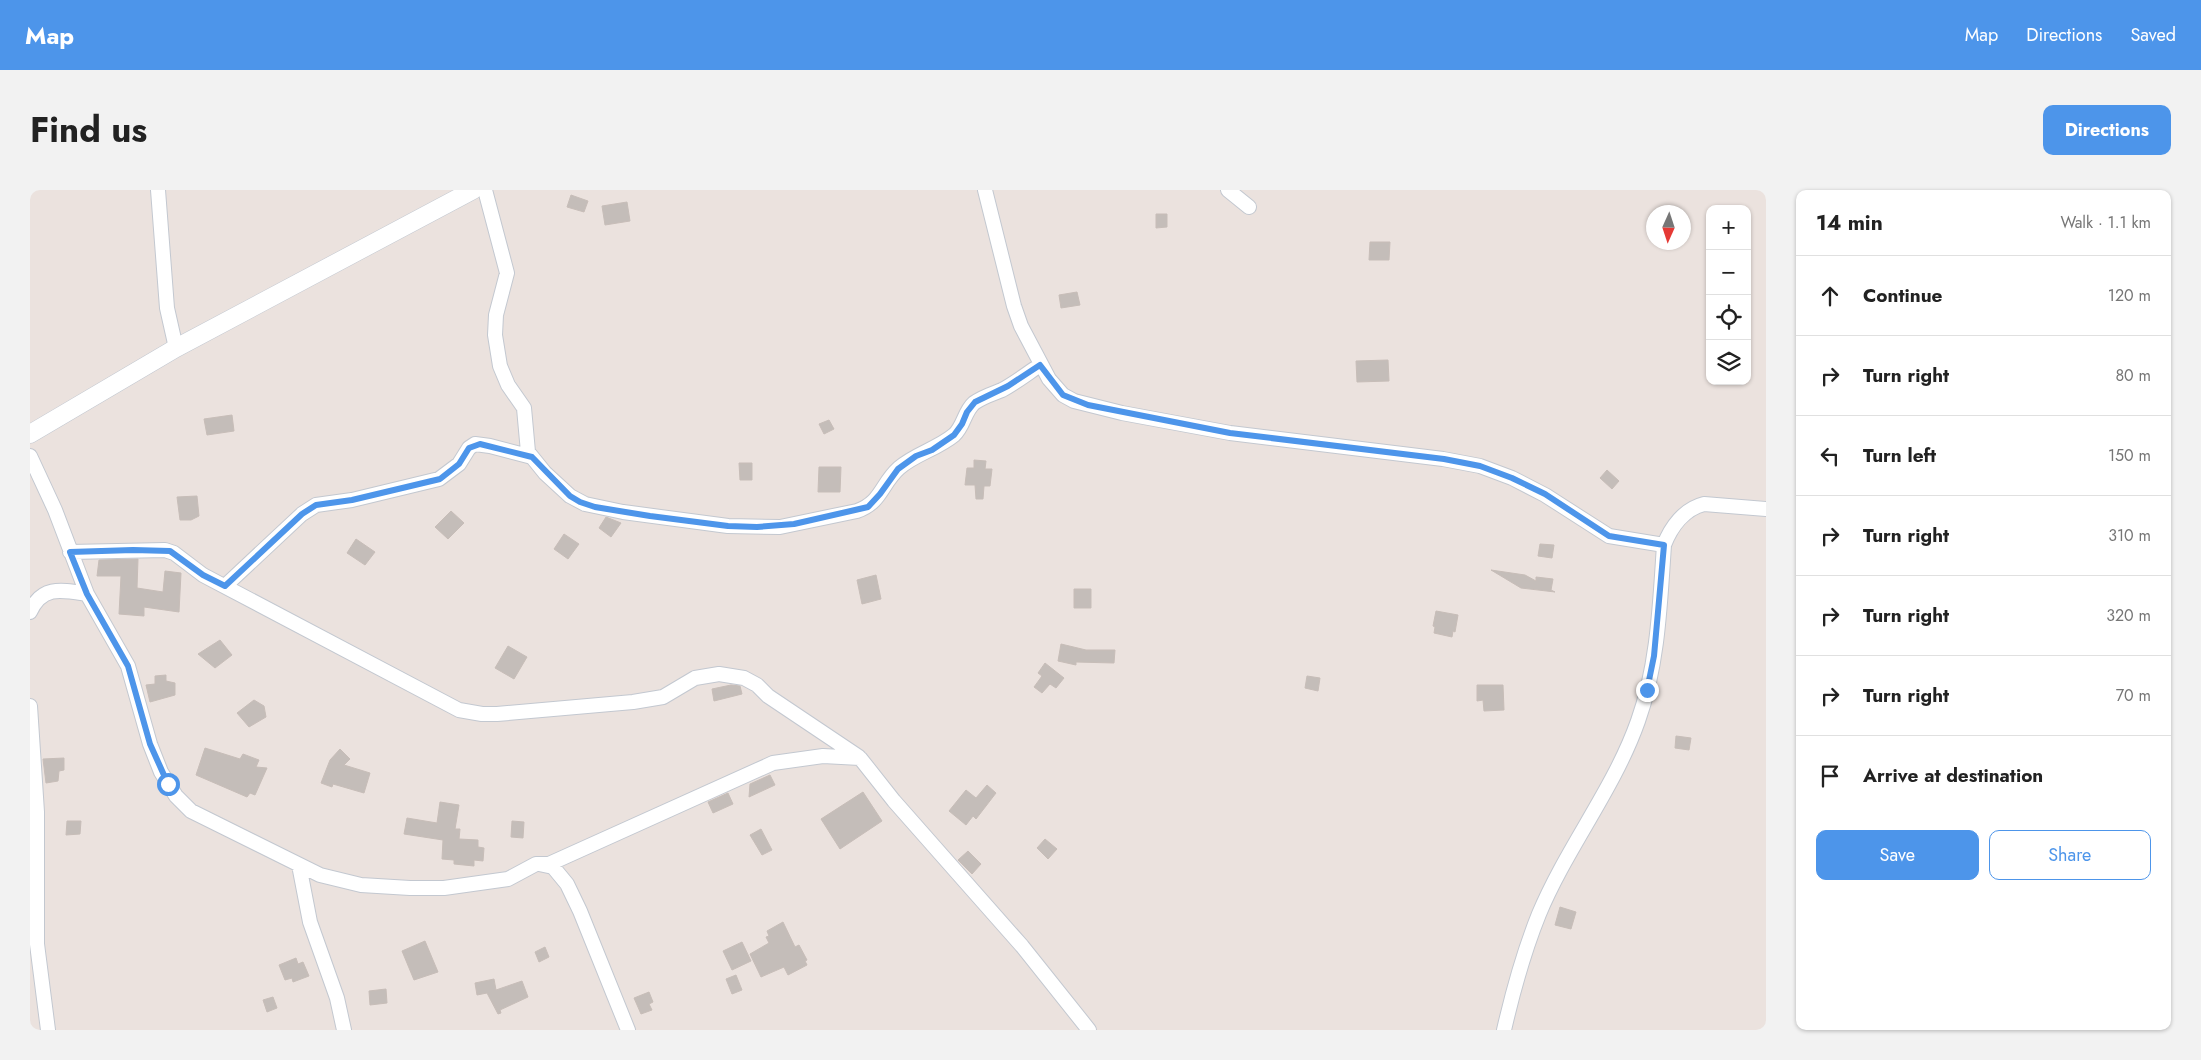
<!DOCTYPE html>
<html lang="en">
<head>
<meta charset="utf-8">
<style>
  :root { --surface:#fff; --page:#f2f2f2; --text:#222; --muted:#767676; --line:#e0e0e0; --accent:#4d95ea }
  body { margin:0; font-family:Jost,sans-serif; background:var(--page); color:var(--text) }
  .controls { position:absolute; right:15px; top:15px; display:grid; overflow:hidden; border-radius:10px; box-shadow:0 1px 4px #0004 }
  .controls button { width:45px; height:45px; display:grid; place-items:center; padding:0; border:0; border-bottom:1px solid var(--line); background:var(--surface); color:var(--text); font:25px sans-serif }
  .compass { position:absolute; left:1616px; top:15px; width:45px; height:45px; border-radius:50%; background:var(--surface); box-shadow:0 1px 4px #0004; rotate:183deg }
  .stop { position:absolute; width:15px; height:15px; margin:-11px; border:4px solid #4d95ea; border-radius:50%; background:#fff }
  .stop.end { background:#4d95ea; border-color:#fff; box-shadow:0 1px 5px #0008 }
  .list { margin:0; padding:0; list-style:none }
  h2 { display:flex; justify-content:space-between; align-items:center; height:65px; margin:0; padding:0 20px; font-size:21px }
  h2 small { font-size:16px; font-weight:400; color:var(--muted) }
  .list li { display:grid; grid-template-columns:32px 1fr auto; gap:15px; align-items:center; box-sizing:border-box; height:80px; padding:0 20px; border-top:1px solid var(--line) }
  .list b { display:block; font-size:19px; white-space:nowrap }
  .list em { font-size:16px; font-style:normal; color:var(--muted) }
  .actions { display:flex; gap:10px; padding:15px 20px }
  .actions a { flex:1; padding:11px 0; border:1px solid var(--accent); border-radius:10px; text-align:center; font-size:18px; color:var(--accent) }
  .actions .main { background:var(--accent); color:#fff }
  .icon { flex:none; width:28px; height:28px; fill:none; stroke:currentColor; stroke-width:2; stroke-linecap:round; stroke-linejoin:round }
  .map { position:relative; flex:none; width:1736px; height:840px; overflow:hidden; border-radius:10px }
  header { display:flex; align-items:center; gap:30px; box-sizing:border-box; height:70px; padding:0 25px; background:var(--accent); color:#fff }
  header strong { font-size:24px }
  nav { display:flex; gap:28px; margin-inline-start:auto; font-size:18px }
  .intro { display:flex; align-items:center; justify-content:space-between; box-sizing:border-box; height:120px; padding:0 30px }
  h1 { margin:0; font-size:35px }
  .button { padding:12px 22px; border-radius:10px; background:var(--accent); color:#fff; font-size:18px; font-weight:700 }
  main { display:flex; gap:30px; padding:0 30px }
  aside { flex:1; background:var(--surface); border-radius:10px; box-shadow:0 1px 4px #0004 }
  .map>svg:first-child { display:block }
</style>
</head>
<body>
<header>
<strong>Map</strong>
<nav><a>Map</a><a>Directions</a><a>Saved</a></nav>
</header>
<div class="intro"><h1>Find us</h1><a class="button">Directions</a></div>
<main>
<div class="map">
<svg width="1736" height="840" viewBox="0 0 1736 840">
  <rect width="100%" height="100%" fill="#ebe2de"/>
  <path fill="#c4bdb9" stroke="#c7bdb8" d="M541,5L558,11L554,22L537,17Z
    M597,12L600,31L575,35L572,16Z
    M1126,24H1137V37L1126,38Z
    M1340,52H1360L1359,70H1339Z
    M1047,102L1050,115L1031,118L1029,105Z
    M1358,170L1359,191L1327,192L1326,171Z
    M202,225L204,241L177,245L174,229Z
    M799,230L804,239L794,244L789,234Z
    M944,270L956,271L955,279H962L960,296H954L953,309H946L945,295H935L937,278H944Z
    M709,273H722V290H710Z
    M789,277H811L810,302H788Z
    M1577,280L1589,291L1582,299L1570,288Z
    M167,306L169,326L161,330H150L147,307Z
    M421,321L434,333L418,349L405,337Z
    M576,327L591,333L581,347L569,338Z
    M534,344L549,354L538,369L524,359Z
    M326,349L345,362L335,375L317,363Z
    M1510,354L1524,355L1522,368L1508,366Z
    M108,369L107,398L133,402L135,381L151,383L149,422L114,417V426L89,424L91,386H67L69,370Z
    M1461,380L1495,385L1506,391V387L1523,389L1521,400L1525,402L1491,398Z
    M846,385L851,409L832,414L827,390Z
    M1044,399H1061V418H1044Z
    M1406,421L1428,425L1425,442L1423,441L1422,447L1404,443L1405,437L1403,436Z
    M190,450L202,465L185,478L168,464Z
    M1031,454L1056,460H1085L1084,473L1046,472V475L1028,471Z
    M478,456L497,467L484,489L465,478Z
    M1015,473L1034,488L1026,498L1020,494L1012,503L1004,497L1012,486L1008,483Z
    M136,485V491L145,493V505L120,512L116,495L125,494V486Z
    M1277,486L1290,488L1288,501L1275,498Z
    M701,495L710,496L712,504L684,511L682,499Z
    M1447,495H1473L1474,520L1454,521L1453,510L1447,511Z
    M224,510L234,516L236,527L219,537L207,523Z
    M1646,546L1661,548L1659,560L1645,558Z
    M175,558L210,569L213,564L229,570L226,577L237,578L225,605L220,603L217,607L166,585Z
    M310,559L320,569L314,575L340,583L334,603L303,594L302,597L291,593L300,570Z
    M34,568V580L29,581L28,591L16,593L13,569Z
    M740,585L745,595L719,607L720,594Z
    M957,595L966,603L946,629L943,626L936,635L919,621L936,600L946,608Z
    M833,602L852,631L810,659L791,629Z
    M698,603L703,614L683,623L678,612Z
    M410,612L429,615L425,639H430L429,649L448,650V657L454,658L453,671L444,670V676L424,674V670L412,669L413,650L374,644L377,628L407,633Z
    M37,631H51L50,644L36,645Z
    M482,631L494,632L493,648L481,647Z
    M731,639L742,660L732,665L720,645Z
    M1015,649L1027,659L1018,669L1007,658Z
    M938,661L951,674L942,684L928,670Z
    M1530,717L1546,722L1541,739L1525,735Z
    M753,732L765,757L769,755L777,770L775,771L777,775L758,785L754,777L731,787L720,764L739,753L736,747L739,746L737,741Z
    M395,751L408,782L384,790L372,761Z
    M712,752L721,771L702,780L693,761Z
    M515,757L519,767L509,772L505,762Z
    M266,768L268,774L273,772L279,786L263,792L262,788L255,790L249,775Z
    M706,785L712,800L702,804L696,789Z
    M464,789L466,800L492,791L498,807L470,820L471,823L468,824L457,803L447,805L445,793Z
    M356,799L357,813L340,815L339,801Z
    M619,802L623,812L619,814L622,820L611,824L604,808Z
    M243,807L247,818L237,822L233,810Z"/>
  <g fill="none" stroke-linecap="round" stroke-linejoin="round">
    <defs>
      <path id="minor" d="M128,0L137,118L146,158
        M455,0L477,83L466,125L465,145L470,176L478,195L494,218L498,262L515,283L540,306L555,314L593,322L698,336L750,337L827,321C852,312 851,294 869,278C885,264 907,259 924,245C934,236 934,222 944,213C952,207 962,204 972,200C985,193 998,183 1010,175
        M955,0L984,116L991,136L1019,189L1033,205L1044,211L1092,223L1200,243L1413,269L1450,276L1482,288L1515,305L1579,346L1634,355
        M1198,0L1219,17
        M0,266L25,320L57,404L98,476L120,554L131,582L146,606L161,621L290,685L331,695L380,698H414L478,689L506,674H519L743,573L793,566L830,568L864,611L992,756L1059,840
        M40,362L135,360L144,363L173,385L429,520L452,524H467L603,512L633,507L665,488L689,484L714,488L727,495L738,506L829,567
        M195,396L272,324L286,315L322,310L409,289L429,274L439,258L445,254L460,256L502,267
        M0,422C12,395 32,400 57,404
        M0,516L7,622V754L18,840
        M509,674L523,677L537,694L550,721L598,840
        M269,675L280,732L307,808L314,840
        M1474,840C1483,801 1494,761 1509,724C1537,657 1584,599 1608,531C1628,475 1630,414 1634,355C1641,337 1654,319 1674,314L1736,319"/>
      <path id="tertiary" d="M0,244L146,158L443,0"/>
    </defs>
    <use href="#minor" stroke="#c3c8d0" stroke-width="16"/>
    <use href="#tertiary" stroke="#c3c8d0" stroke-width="19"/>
    <use href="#minor" stroke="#fff" stroke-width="14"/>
    <use href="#tertiary" stroke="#fff" stroke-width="18"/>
  </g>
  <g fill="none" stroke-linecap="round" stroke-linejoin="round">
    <path stroke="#4d95ea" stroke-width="6" d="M138,594L120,554L98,476L57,404L40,362L103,360L140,361L173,385L195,396L272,324L286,315L322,310L410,289L429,274L439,258L450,254L502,267L540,306L550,312L565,317L620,326L698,336L727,337L764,334L838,317L850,304L868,279L886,266L902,260L924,245L932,234L937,222L945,212L978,196L1010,175L1033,205L1058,215L1200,243L1414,269L1450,276L1482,288L1515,304L1579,346L1634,355L1624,466L1617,500"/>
  </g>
</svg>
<div class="controls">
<button>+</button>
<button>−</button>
<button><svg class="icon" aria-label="locate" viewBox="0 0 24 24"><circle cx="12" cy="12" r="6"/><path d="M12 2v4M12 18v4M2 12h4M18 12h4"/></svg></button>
<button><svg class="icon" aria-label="layers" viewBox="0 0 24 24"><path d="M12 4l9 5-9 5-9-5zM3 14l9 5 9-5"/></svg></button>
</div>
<svg class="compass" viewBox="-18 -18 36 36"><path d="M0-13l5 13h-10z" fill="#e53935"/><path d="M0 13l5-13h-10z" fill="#767676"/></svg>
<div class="stop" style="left:138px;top:594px"></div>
<div class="stop end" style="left:1617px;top:500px"></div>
</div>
<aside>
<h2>14 min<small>Walk · 1.1 km</small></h2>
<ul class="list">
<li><svg class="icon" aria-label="ahead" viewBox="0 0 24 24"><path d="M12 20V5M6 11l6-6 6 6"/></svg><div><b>Continue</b></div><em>120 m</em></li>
<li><svg class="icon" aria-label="right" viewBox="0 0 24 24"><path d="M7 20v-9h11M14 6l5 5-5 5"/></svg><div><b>Turn right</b></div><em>80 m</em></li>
<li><svg class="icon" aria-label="left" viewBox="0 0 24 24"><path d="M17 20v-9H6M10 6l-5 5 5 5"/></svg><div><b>Turn left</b></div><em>150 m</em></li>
<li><svg class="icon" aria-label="right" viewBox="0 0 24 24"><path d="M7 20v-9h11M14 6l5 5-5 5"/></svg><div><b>Turn right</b></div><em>310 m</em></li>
<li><svg class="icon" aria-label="right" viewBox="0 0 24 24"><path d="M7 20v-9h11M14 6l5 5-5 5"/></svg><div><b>Turn right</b></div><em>320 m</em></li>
<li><svg class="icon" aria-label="right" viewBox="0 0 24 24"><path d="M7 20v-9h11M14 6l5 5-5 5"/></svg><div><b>Turn right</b></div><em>70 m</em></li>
<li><svg class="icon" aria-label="arrive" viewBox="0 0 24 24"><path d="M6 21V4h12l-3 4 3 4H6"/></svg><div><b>Arrive at destination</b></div></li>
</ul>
<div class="actions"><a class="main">Save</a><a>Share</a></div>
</aside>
</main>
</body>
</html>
